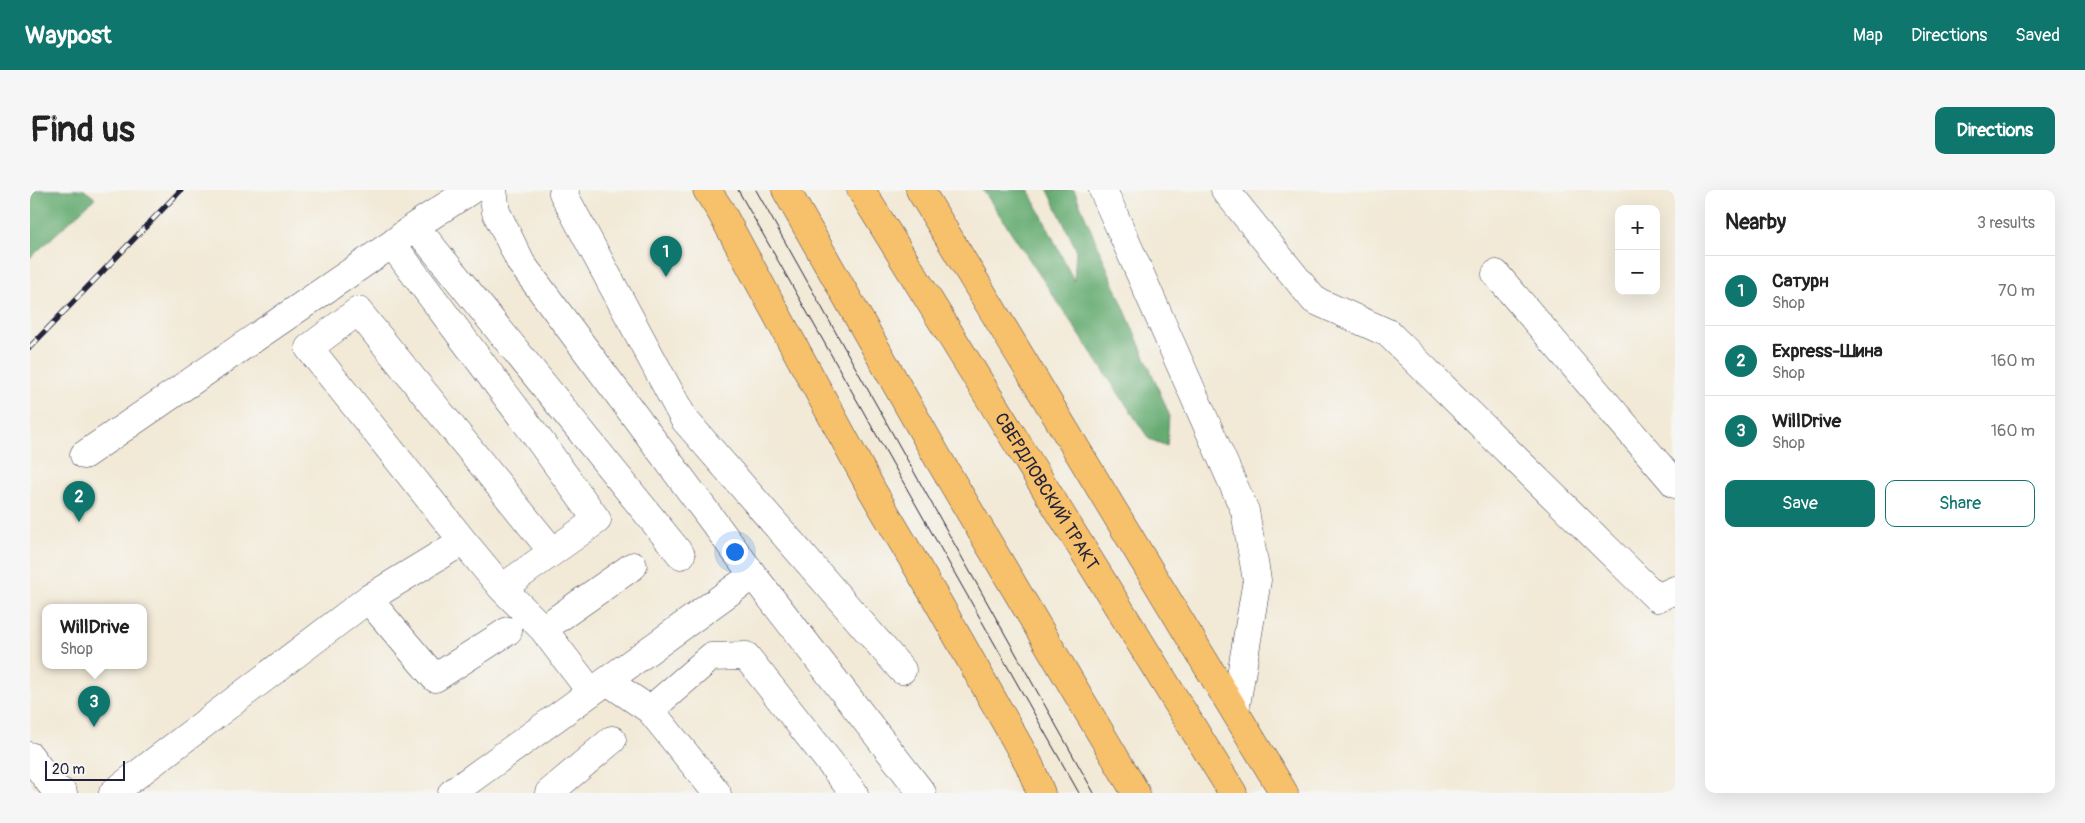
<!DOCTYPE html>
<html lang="en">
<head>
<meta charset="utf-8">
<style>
  :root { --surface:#fff; --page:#f6f6f6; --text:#222; --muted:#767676; --line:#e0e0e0; --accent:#0f766e }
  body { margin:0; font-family:Pangolin,sans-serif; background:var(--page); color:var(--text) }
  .controls { position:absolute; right:15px; top:15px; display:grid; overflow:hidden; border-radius:10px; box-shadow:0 5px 20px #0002 }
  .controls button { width:45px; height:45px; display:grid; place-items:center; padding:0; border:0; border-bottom:1px solid var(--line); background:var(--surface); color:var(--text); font:25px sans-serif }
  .scale { position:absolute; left:15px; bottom:12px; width:80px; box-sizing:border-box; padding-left:5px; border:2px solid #22223b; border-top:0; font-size:14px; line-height:18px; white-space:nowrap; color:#22223b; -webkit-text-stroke:4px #f6f6f2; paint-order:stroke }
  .you { position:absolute; left:704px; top:361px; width:18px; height:18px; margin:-12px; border:4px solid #fff; border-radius:50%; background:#1a73e8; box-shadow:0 0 0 8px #1a73e833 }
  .badge { display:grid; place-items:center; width:32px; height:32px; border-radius:50%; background:var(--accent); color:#fff; font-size:16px; font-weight:700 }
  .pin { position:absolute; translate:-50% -41px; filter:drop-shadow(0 1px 2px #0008) }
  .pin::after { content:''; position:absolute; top:26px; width:18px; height:15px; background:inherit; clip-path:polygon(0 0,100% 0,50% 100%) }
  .popup { position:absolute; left:12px; top:414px; width:105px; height:65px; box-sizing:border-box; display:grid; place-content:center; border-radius:10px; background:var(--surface); filter:drop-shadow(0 1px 4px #0005); font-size:16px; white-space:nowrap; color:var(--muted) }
  .popup b { font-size:19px; color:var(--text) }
  .popup::after { content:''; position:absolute; left:50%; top:100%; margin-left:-10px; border:10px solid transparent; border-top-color:var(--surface) }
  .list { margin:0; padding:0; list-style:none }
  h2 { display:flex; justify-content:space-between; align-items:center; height:65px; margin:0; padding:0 20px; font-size:21px }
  h2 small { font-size:16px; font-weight:400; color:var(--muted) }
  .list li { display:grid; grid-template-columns:32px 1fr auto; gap:15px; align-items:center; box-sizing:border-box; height:70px; padding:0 20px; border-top:1px solid var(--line) }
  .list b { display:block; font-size:19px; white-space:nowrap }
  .list p { margin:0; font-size:16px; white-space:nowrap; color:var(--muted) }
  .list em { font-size:16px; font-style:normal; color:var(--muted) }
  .actions { display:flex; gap:10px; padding:15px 20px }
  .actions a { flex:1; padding:11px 0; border:1px solid var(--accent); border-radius:10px; text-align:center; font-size:18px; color:var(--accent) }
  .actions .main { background:var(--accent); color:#fff }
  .map { position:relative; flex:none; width:1645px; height:603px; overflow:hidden; border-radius:10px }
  header { display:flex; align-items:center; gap:30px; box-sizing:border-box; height:70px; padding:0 25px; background:var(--accent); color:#fff }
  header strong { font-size:24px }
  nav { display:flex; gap:28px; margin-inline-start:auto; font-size:18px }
  .intro { display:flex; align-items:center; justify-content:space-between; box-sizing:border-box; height:120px; padding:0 30px }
  h1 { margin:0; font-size:35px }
  .button { padding:12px 22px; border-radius:10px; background:var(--accent); color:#fff; font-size:18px; font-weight:700 }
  main { display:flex; gap:30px; padding:0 30px }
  aside { flex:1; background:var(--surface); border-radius:10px; box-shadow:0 5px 20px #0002 }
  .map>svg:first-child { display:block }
</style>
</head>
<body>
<header>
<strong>Waypost</strong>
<nav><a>Map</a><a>Directions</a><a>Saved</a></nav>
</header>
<div class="intro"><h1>Find us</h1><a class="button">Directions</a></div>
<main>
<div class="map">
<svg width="1645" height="603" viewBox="0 0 1645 603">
  <rect width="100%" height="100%" fill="#f6f6f2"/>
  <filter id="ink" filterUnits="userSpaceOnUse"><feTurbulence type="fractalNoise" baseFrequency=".02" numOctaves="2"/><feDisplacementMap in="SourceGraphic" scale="10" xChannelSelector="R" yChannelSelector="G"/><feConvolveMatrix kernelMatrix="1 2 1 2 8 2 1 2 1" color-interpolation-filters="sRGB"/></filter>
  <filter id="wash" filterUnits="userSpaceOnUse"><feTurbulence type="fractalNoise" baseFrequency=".0096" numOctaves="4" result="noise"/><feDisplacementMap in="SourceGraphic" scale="20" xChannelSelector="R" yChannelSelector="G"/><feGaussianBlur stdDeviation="1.12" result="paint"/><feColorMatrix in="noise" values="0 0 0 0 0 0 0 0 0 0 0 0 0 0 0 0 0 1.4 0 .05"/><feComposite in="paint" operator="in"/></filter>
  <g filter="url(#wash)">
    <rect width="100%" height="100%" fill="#f2e9d6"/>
    <path fill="#66ac72" stroke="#446756" d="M0,0H54L65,8L0,68Z
      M953,0H999L1044,91L1046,59L1018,0H1044L1139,224L1137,256L1119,249Z"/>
  </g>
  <g filter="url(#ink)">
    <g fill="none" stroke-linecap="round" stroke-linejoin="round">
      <defs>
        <path id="minor" d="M463,0L466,22L491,73L723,385L892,603
          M535,0L533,3L654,229L872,480
          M1073,0L1215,321L1227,390L1205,521
          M1195,0L1284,110L1358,143L1627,408L1645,400
          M385,36L651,365
          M362,54L507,247L567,330L472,398
          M1466,84L1645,294
          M54,265L362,54L385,36L441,0
          M522,361L328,121L279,158L433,351L472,398L513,439L561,502
          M338,409L405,488L478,441
          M513,439L603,376
          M577,491L620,520L687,603
          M620,520L681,467L716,466L824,603
          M0,566L23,597L33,603
          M83,603L338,409L433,351
          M422,603L723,385
          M519,603L582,550"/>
        <g id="major">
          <path d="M677,0L690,20L842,300L909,414L999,574L1011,603"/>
          <path d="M756,0L908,268L1106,603"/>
          <path id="s1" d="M831,0L1203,603"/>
          <path d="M890,0L1254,603"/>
        </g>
      </defs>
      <use href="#minor" stroke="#414052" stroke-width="29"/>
      <use href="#major" stroke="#414052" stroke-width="29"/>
      <use href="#minor" stroke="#fff" stroke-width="28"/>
      <use href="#major" stroke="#f7c06b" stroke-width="28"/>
      <path stroke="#22223b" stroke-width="1" d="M708,0L1049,603
        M726,0L1064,603"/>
      <defs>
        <path id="rail" d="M0,157L151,0"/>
      </defs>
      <use href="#rail" stroke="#22223b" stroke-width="5.5"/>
      <use href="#rail" stroke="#f6f6f2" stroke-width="4" stroke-dasharray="11" stroke-linecap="butt"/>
    </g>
  </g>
  <g text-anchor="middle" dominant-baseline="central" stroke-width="4" stroke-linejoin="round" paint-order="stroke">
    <g font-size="18" fill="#22223b" stroke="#f6f6f2">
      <text stroke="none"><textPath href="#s1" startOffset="354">СВЕРДЛОВСКИЙ ТРАКТ</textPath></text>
    </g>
  </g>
</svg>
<div class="controls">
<button>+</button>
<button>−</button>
</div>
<div class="scale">20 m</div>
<div class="you"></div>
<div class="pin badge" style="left:636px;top:87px">1</div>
<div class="pin badge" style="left:49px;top:332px">2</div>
<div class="pin badge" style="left:64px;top:537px">3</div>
<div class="popup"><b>WillDrive</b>Shop</div>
</div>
<aside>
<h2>Nearby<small>3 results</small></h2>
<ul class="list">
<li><span class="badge">1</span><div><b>Сатурн</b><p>Shop</p></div><em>70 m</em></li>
<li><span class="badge">2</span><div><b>Express-Шина</b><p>Shop</p></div><em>160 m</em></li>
<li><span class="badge">3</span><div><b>WillDrive</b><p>Shop</p></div><em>160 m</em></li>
</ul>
<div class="actions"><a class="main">Save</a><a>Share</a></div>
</aside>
</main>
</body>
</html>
